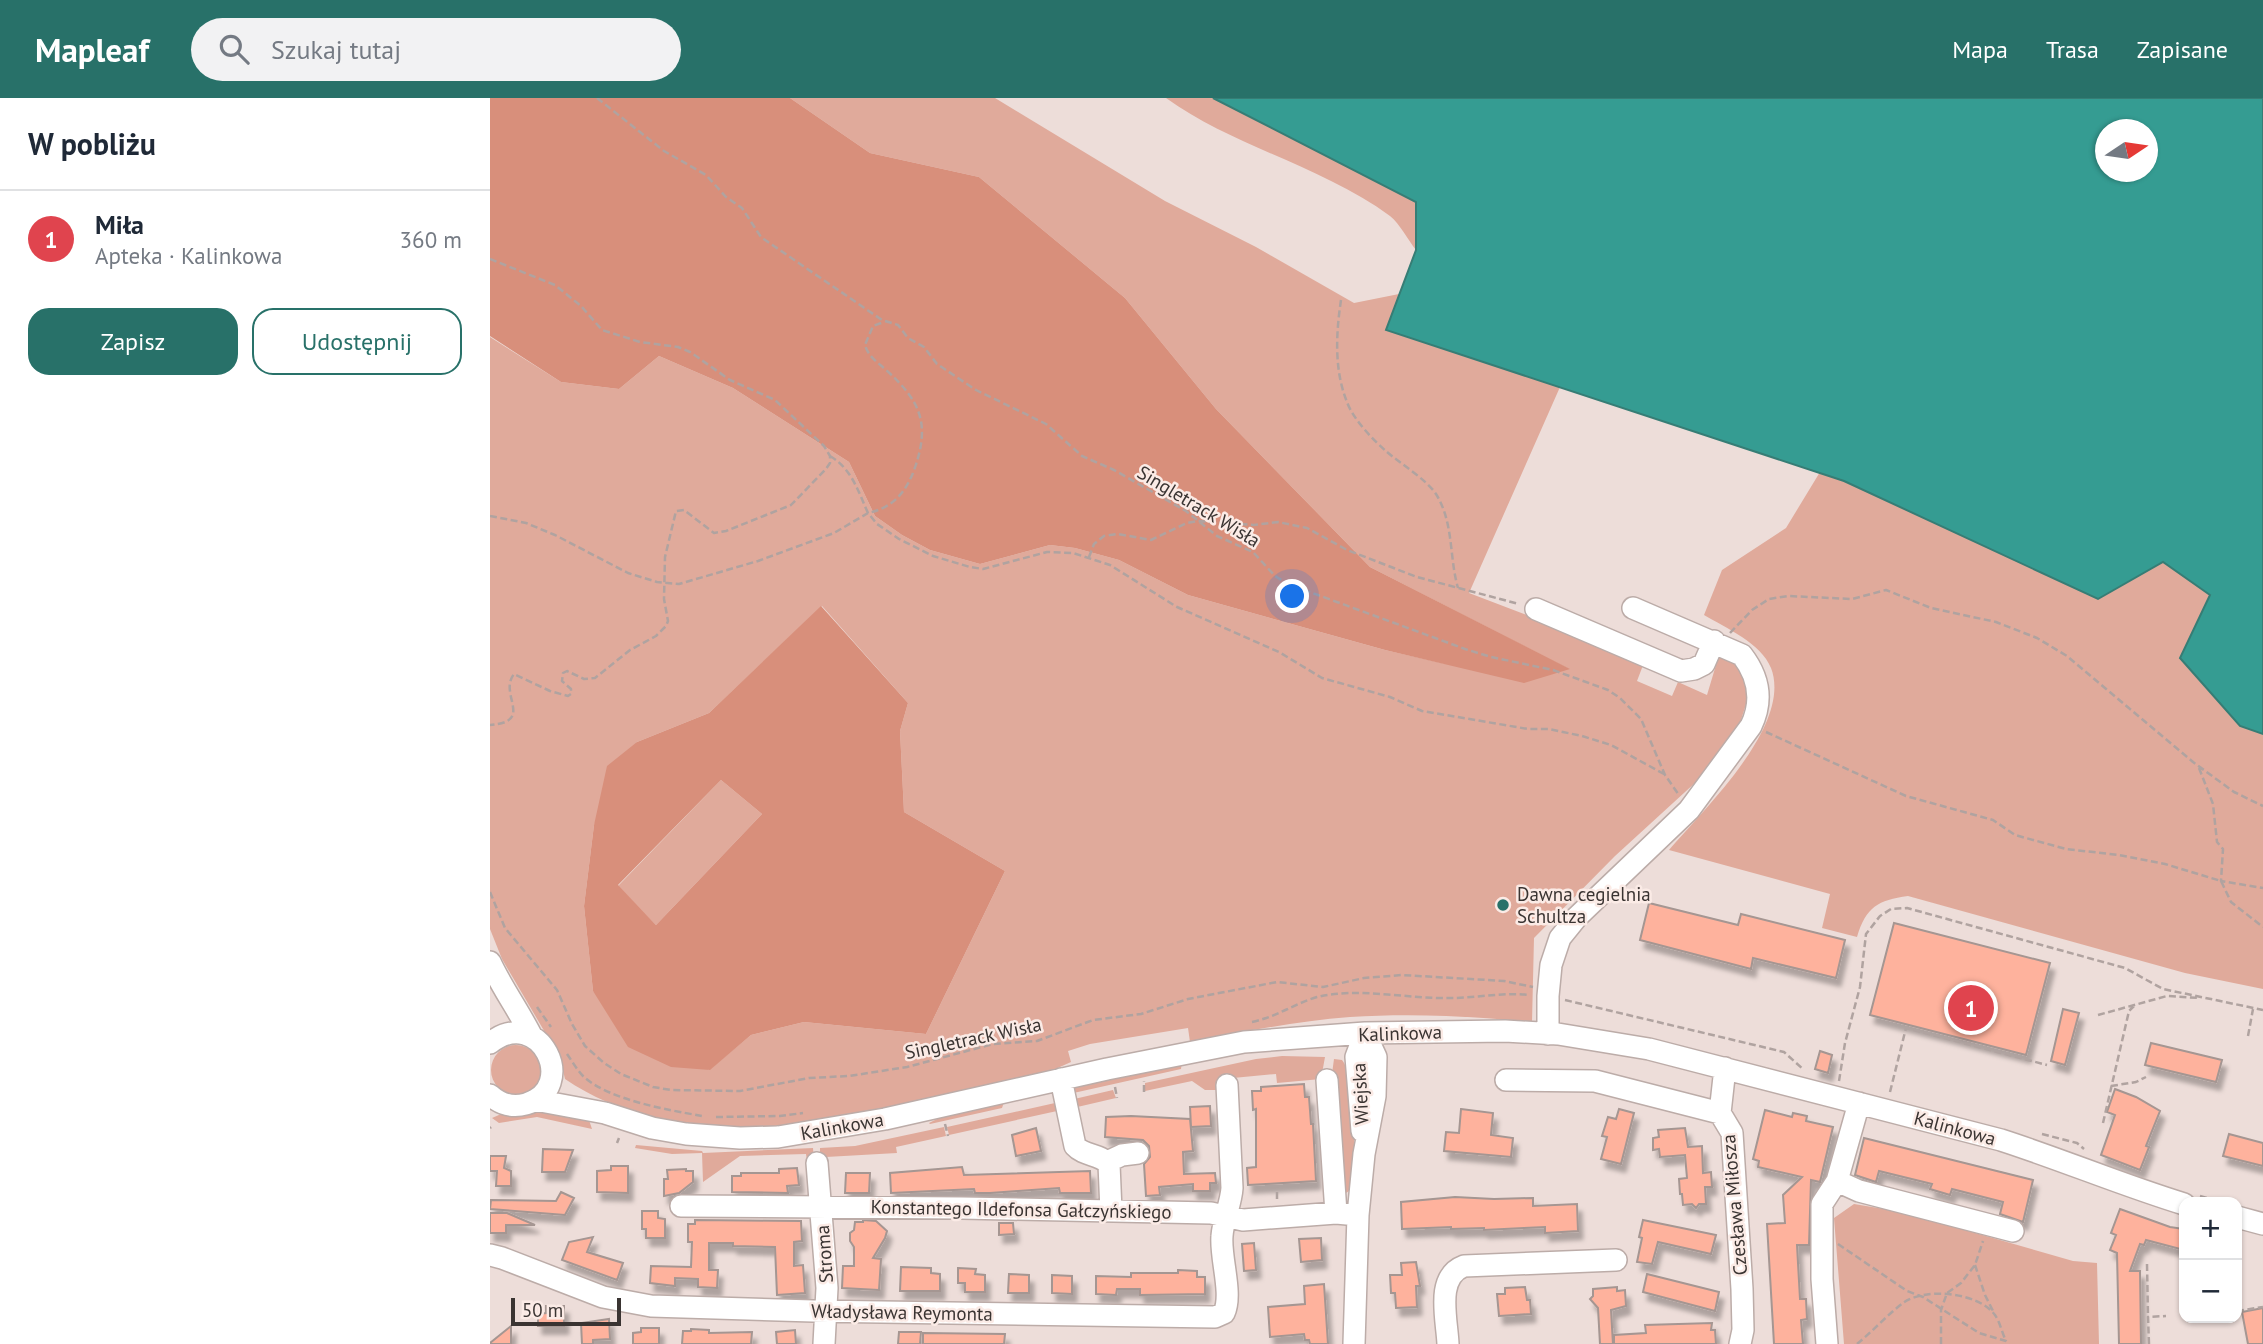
<!DOCTYPE html>
<html lang="pl">
<head>
<meta charset="utf-8">
<style>
  :root { --surface:#fff; --page:#f2f2f3; --text:#1f2937; --muted:#747a83; --line:#e0e1e3; --accent:#287169 }
  body { margin:0; font-family:"PT Sans",sans-serif; background:var(--page); color:var(--text) }
  .controls { position:absolute; right:21px; bottom:21px; display:grid; overflow:hidden; border-radius:14px; box-shadow:0 2px 5px #0004 }
  .controls button { width:63px; height:63px; display:grid; place-items:center; padding:0; border:0; border-bottom:2px solid var(--line); background:var(--surface); color:var(--text); font:35px sans-serif }
  .compass { position:absolute; left:1605px; top:21px; width:63px; height:63px; border-radius:50%; background:var(--surface); box-shadow:0 2px 5px #0004; rotate:77deg }
  .scale { position:absolute; left:21px; bottom:18px; width:110px; box-sizing:border-box; padding-left:7px; border:4px solid #3a3432; border-top:0; font-size:19px; line-height:24px; white-space:nowrap; color:#3a3432; -webkit-text-stroke:5px #fbebe6; paint-order:stroke }
  .you { position:absolute; left:803px; top:499px; width:24px; height:24px; margin:-18px; border:5px solid #fff; border-radius:50%; background:#1a73e8; box-shadow:0 0 0 10px #1a73e833 }
  .badge { display:grid; place-items:center; width:46px; height:46px; border-radius:50%; background:var(--accent); color:#fff; font-size:23px; font-weight:700 }
  .pin { position:absolute; translate:-50% -50%; border:4px solid #fff; box-shadow:0 2px 7px #0006 }
  .list { margin:0; padding:0; list-style:none }
  h2 { display:flex; justify-content:space-between; align-items:center; height:91px; margin:0; padding:0 28px; font-size:30px }
  h2 small { font-size:23px; font-weight:400; color:var(--muted) }
  .list li { display:grid; grid-template-columns:46px 1fr auto; gap:21px; align-items:center; box-sizing:border-box; height:98px; padding:0 28px; border-top:2px solid var(--line) }
  .list b { display:block; font-size:26px; white-space:nowrap }
  .list p { margin:0; font-size:23px; white-space:nowrap; color:var(--muted) }
  .list em { font-size:23px; font-style:normal; color:var(--muted) }
  .actions { display:flex; gap:14px; padding:21px 28px }
  .actions a { flex:1; padding:16px 0; border:2px solid var(--accent); border-radius:21px; text-align:center; font-size:24px; color:var(--accent) }
  .actions .main { background:var(--accent); color:#fff }
  .icon { flex:none; width:38px; height:38px; fill:none; stroke:currentColor; stroke-width:2; stroke-linecap:round; stroke-linejoin:round }
  .map { position:relative; flex:none; width:1773px; height:1246px; overflow:hidden }
  header { display:flex; align-items:center; gap:42px; box-sizing:border-box; height:98px; padding:0 35px; background:var(--accent); color:#fff }
  header strong { font-size:33px }
  nav { display:flex; gap:38px; margin-inline-start:auto; font-size:24px }
  .search { width:490px; height:63px; background:var(--page); display:flex; align-items:center; gap:18px; box-sizing:border-box; padding:0 24px; border-radius:38px; color:var(--muted); font-size:26px }
  main { display:flex }
  aside { flex:1; background:var(--surface) }
  .map>svg:first-child { display:block }
</style>
</head>
<body>
<header>
<strong>Mapleaf</strong>
<div class="search"><svg class="icon" aria-label="search" viewBox="0 0 24 24"><circle cx="10" cy="10" r="6"/><path d="M15 15l6 6"/></svg>Szukaj tutaj</div>
<nav><a>Mapa</a><a>Trasa</a><a>Zapisane</a></nav>
</header>
<main>
<aside>
<h2>W pobliżu<small></small></h2>
<ul class="list">
<li><span class="badge" style="background:#e0444e">1</span><div><b>Miła</b><p>Apteka · Kalinkowa</p></div><em>360 m</em></li>
</ul>
<div class="actions"><a class="main">Zapisz</a><a>Udostępnij</a></div>
</aside>
<div class="map">
<svg width="1773" height="1246" viewBox="0 0 1773 1246">
  <defs>
    <filter id="shadow"><feDropShadow dx="4.5" dy="8" stdDeviation="2" flood-color="#0004"/></filter>
  </defs>
  <rect width="100%" height="100%" fill="#edddd9"/>
  <path fill="#e0aa9b" fill-rule="evenodd" d="M300,0H505L675,103L766,149L864,205L909,196L897,232L1070,289L979,495L1155,562L1147,583L1182,598L1188,584L1217,597L1229,557L1243,563L1255,580L1258,600L1250,625L1218,673L1125,758L1044,840L1042,924C982,918 921,915 860,919C806,923 753,934 700,944L698,930L600,946L578,953L581,964L552,977C403,1009 213,1074 75,981L70,960L12,861L0,831V239L71,284L129,291L169,258L243,290L359,364L385,418L412,437L440,452L490,466L560,447L585,450L629,462L698,497L895,552L956,566L1079,571L880,469L726,311L635,200L489,79L380,55ZM332,508L418,605L410,633L414,714L515,773L436,936L314,924L261,937L219,972L103,893L94,808L104,727L147,644L219,615Z
    M676,0H723L927,104L926,152C918,142 910,126 900,118C832,68 742,48 676,0Z
    M1330,374L1354,383L1673,464L1720,497L1690,560L1750,628L1773,636V891L1695,875L1418,798C1388,802 1376,809 1367,839L1332,830L1340,796L1179,752C1213,712 1303,627 1281,570C1271,545 1236,530 1214,517L1232,472L1296,430Z
    M231,682L272,716L166,827L128,788Z
    M1 972a25 25 0 1 1 50 0a25 25 0 1 1-50 0Z
    M792,958L835,959L831,981L787,985L786,976L743,980L729,992H715L702,983L655,993V985L766,961Z
    M844,961L852,962C869,983 864,1063 862,1091L856,1095L853,1094L841,983Z
    M692,963L691,971L579,996V989Z
    M623,992L626,1000L583,1010L580,1002Z
    M514,1004L512,1010L440,1026L439,1025L457,1016Z
    M565,1005L567,1013L459,1037L457,1029Z
    M47,1012L99,1022L102,1031L47,1019L9,1025L2,1020L18,1013Z
    M454,1029L456,1038L406,1049L407,1055L336,1059V1064H330V1050L365,1048Z
    M146,1047L212,1053L213,1055L323,1050L324,1063H317L316,1056L250,1058L213,1084L212,1055L182,1056L145,1050Z
    M1364,1106L1412,1114L1583,1163L1607,1165L1609,1246H1354L1344,1120Z"/>
  <path fill="#d88f7b" fill-rule="evenodd" d="M0,0H300L380,55L489,79L635,200L726,311L880,469L1080,571L1034,585L895,552L698,497L629,462L585,450L560,447L490,466L440,452L412,437L385,418L359,364L243,290L169,258L129,291L71,284L0,238Z
    M331,508L418,605L410,633L414,714L515,773L436,936L314,924L261,937L220,972L181,969L138,949L103,893L94,808L104,727L117,668L147,644L219,615ZM231,682L272,716L166,827L128,787Z"/>
  <path fill="#359c92" stroke="#367d75" stroke-width="2" fill-rule="evenodd" d="M723,0H1773V636L1750,628L1690,560L1720,497L1673,464L1608,501L1354,383L896,232L926,152V104ZM1616,32H1658V74H1616Z"/>
  <path fill="#feb29d" stroke="#a59692" stroke-width="2" filter="url(#shadow)" d="M1159,805L1248,827L1251,816L1355,842L1346,880L1263,860L1261,871L1150,842Z
    M1404,825L1560,865L1536,957L1380,917Z
    M1573,911L1589,915L1575,967L1561,963Z
    M1661,945L1732,962L1726,984L1655,967Z
    M1330,953L1342,957L1338,975L1325,971Z
    M814,986L815,999H819L821,1026H823L826,1083L758,1087L757,1070L766,1069V1011L763,1012L762,993H771V989Z
    M1625,991L1646,999L1670,1013L1656,1048L1659,1049L1650,1072L1611,1057L1625,1017L1617,1014Z
    M720,1008L721,1028L701,1029L700,1009Z
    M971,1011L1003,1015L1001,1037L1023,1040L1021,1059L954,1053L956,1034L969,1035Z
    M1129,1011L1144,1015L1131,1066L1111,1061L1117,1039L1112,1038L1118,1019L1126,1021Z
    M1275,1012L1302,1019L1303,1015L1317,1018L1316,1023L1343,1029L1330,1084L1321,1082L1319,1147H1307L1310,1201H1316L1317,1221L1311,1222L1313,1246H1284L1277,1126L1295,1125L1293,1097L1312,1079L1268,1069L1269,1063L1263,1061Z
    M641,1018L700,1021L703,1053L693,1054L694,1076L725,1075L726,1085H720V1093H703V1086L669,1089L670,1097L656,1098L654,1066L660,1059L659,1048L653,1042L615,1039L616,1019Z
    M546,1030L551,1053L526,1058L522,1037Z
    M1195,1030L1198,1049L1212,1048L1213,1075L1221,1074L1222,1089H1215L1216,1106H1209L1206,1110L1202,1106L1193,1107L1192,1096H1190L1189,1081L1197,1080L1195,1057L1170,1059L1169,1051L1163,1052V1040L1169,1039L1168,1032Z
    M1739,1036L1773,1045V1068L1733,1058Z
    M1374,1040L1543,1082L1533,1124L1510,1116L1513,1104L1462,1091L1460,1097L1440,1091L1442,1086L1389,1073L1386,1084L1365,1077Z
    M53,1051L83,1052L75,1074H52Z
    M0,1058H16L14,1070L21,1073V1088H6L7,1073H0Z
    M121,1068H138V1095L107,1094V1073L121,1072Z
    M472,1069L474,1077L600,1073L601,1095H570L569,1090L500,1095H485L484,1091L401,1095L400,1075Z
    M307,1070L309,1087L297,1088L298,1095L242,1094V1078H251V1075H289V1071Z
    M196,1071V1073H203V1084L189,1095L174,1098V1081H178L177,1072Z
    M356,1075H380L379,1095H355Z
    M71,1094L84,1100L75,1117L0,1111L1,1102L66,1103Z
    M965,1099L1004,1101L1043,1100V1108L1087,1106L1088,1133L1055,1135V1129L994,1132V1130L961,1131V1129L912,1131L911,1104Z
    M1630,1111L1680,1129L1694,1131V1152L1656,1142L1654,1147L1650,1146L1640,1173H1650L1651,1246H1629L1627,1155L1620,1152L1626,1137L1621,1135Z
    M152,1113H168V1120L175,1121V1140H156V1131H152Z
    M0,1115H17L45,1127H16V1135H0Z
    M205,1122L311,1123L312,1143L304,1144V1168L313,1167L315,1195L287,1197L285,1149L243,1148V1145H219V1172H228L227,1190L208,1189V1181L185,1180V1188L160,1185L161,1168L201,1169L202,1144H198V1126H205Z
    M373,1122L386,1123L397,1133L395,1140L383,1160L391,1161L389,1192L352,1190L353,1168H364V1149L360,1143V1135L364,1132L365,1124H373Z
    M1153,1122L1226,1137L1221,1156L1168,1144L1162,1166L1147,1164L1152,1140L1149,1139Z
    M509,1125H523L524,1136L509,1137Z
    M103,1139L97,1154L133,1165L127,1182L72,1162L79,1144Z
    M831,1140L832,1162L811,1164L809,1141Z
    M764,1145L766,1172L754,1173L752,1146Z
    M926,1164L930,1188H926L927,1209L906,1210L905,1195H901L900,1177H912L911,1165Z
    M411,1169L441,1170V1175L450,1176V1193H410Z
    M468,1170L486,1171L485,1176L495,1177V1194H475V1185H468Z
    M688,1172L707,1173V1179H715V1196L650,1197V1191H627L626,1197L606,1196V1178L641,1179V1175H688Z
    M519,1176L539,1177V1195H518Z
    M1157,1176L1229,1194L1225,1213L1153,1194Z
    M562,1177L582,1178V1196L562,1195Z
    M834,1186L838,1246H820L819,1242H815L814,1236L780,1239L778,1209L815,1206L814,1188Z
    M1035,1189L1037,1202H1040L1041,1216L1009,1218L1007,1196H1015V1190Z
    M1127,1189V1193L1135,1192L1136,1208L1121,1212L1123,1246H1110L1108,1210L1100,1201L1103,1198V1191Z
    M56,1208H74V1228H48V1216L56,1215Z
    M1773,1210V1246H1758L1752,1214Z
    M119,1221L120,1241L103,1242V1246H92L91,1225Z
    M1222,1225L1221,1232H1225L1226,1246H1124V1237L1156,1235L1155,1227Z
    M21,1228V1246H0V1245Z
    M151,1230H169V1246H143V1235L151,1234Z
    M201,1231L219,1232V1235L262,1234L261,1246H192L193,1233H201Z
    M305,1232L306,1246H287L286,1234Z
    M409,1234H431L430,1246H408Z
    M433,1235L515,1236L514,1246H433Z"/>
  <g fill="none" stroke-linecap="round" stroke-linejoin="round">
    <defs>
      <path id="minor" d="M1046,511L1191,573L1204,571L1214,566L1224,543
        M0,864C12,890 29,913 42,939
        M1058,936V898L1061,867L1070,840L1087,819L1199,712L1261,628C1273,603 1269,579 1252,557L1143,510
        M0,945C50,906 90,990 36,1006C22,1010 10,1006 0,997
        M1235,970L1230,1015L1242,1035L1252,1191L1253,1232L1250,1246
        M571,981L585,1048C594,1058 610,1056 619,1066L621,1113
        M837,982L846,1115
        M1016,982L1105,983L1230,1015
        M45,1002L115,1015L162,1030L196,1036L250,1040L288,1039L395,1021L617,971L754,944L875,935L1015,933L1068,936L1159,951L1511,1042C1573,1062 1632,1087 1694,1106
        M872,1033L866,959L875,935
        M617,1064L632,1057L648,1055
        M327,1065L337,1190L334,1246
        M1347,1083L1369,1093L1523,1133
        M191,1108L472,1110L721,1115L753,1122L846,1115L868,1117
        M1747,1119L1773,1126
        M0,1157L12,1160L113,1199L161,1208L323,1213L725,1219L734,1215C743,1196 730,1160 732,1138C733,1122 741,1106 742,1090L737,987
        M864,1246L868,1117L874,1056L885,998L886,959L875,935
        M958,1246C957,1221 945,1179 974,1168L1126,1162
        M1337,1246L1332,1181V1106L1347,1083L1369,1005"/>
    </defs>
    <use href="#minor" stroke="#bcaca8" stroke-width="24"/>
    <path stroke="#b0a3a0" stroke-width="2.5" stroke-dasharray="7 3.5" stroke-linecap="butt" d="M107,0L174,53L216,77L236,99L252,110L271,139L278,144L392,222L408,227L418,240L434,249L447,266L486,292L556,326L592,358L624,372L696,413L727,438L763,454L785,478L798,486L975,551L1001,559L1063,572L1118,592L1130,600L1151,621L1175,677L1189,697
      M0,161L65,187L91,208L112,232L150,244L188,249L200,254L240,282L285,302L334,348L340,358V365L336,371L301,407L236,433L224,435L194,412L186,413L175,459L174,501L178,523L176,528L166,538L140,552L105,580L94,581L77,573L73,575L72,583L81,591V596L78,598L60,593L24,576C8,596 45,624 0,627
      M851,202C846,235 844,272 857,304C863,321 883,342 897,354C911,366 937,382 946,396C964,425 959,459 968,490
      M340,358C362,371 368,393 378,415C401,410 414,397 423,375C441,327 432,304 395,271C387,264 378,258 375,247L383,228L394,224
      M0,418L36,425L65,437L138,475L167,484L189,486L268,463L344,435L378,415L387,426L409,441L443,458L480,469L493,471L557,454L583,455L620,467L687,509L789,554L832,580L900,599L932,613L1038,631H1059L1092,638L1121,647L1174,676
      M599,459L604,446L614,438L628,436L661,442L697,425L708,423L764,427L788,424L817,430L857,452L927,479L1029,506
      M1240,535L1262,512L1279,501L1298,498L1362,501L1396,492L1441,510L1506,524L1547,540L1577,558L1703,664L1744,694L1773,708
      M1276,634L1416,698L1503,722L1525,737L1576,751L1629,757L1675,766L1731,783L1741,804L1773,829
      M1709,670L1723,706L1727,744L1733,751L1731,783L1773,790
      M0,794L15,830L67,892L82,926L95,948L114,965L131,976L163,989L181,992L250,993L319,980L359,978L417,969L503,946L547,943L603,922L651,916L698,901L787,884L833,889L874,880L912,877L1014,883L1043,889
      M1075,902L1294,954L1314,972
      M47,909L61,929
      M1608,917L1677,898L1710,900
      M762,924C786,919 804,906 827,899C867,889 919,901 960,900C987,900 1013,894 1040,897
      M1758,938L1763,911
      M77,956C82,963 87,972 93,978C118,1002 179,1012 212,1018
      M1349,983L1355,945L1370,889L1376,836L1390,818L1401,811L1417,810L1635,870L1673,891L1773,912
      M1621,988L1646,984L1656,979
      M625,989L627,1000
      M654,994V983
      M1400,994L1416,930L1557,967
      M226,1019L290,1018L313,1015
      M1613,1025L1639,913L1644,908
      M455,1026L458,1038
      M0,1030L1,1029
      M1552,1036L1587,1045L1594,1051
      M127,1045L129,1040
      M787,1094V1102
      M1710,1098L1724,1102
      M1723,1104L1724,1102L1734,1104
      M1348,1146L1417,1193L1433,1199L1489,1235L1516,1243L1519,1246
      M1657,1166L1658,1219
      M1485,1167L1495,1197L1504,1215
      M1747,1213L1773,1209
      M1367,1246C1383,1233 1397,1217 1413,1205C1435,1189 1488,1194 1505,1217C1510,1224 1512,1235 1516,1243
      M1451,1246V1212L1457,1195L1471,1185L1485,1167L1493,1143
      M1659,1246L1658,1219L1676,1218"/>
    <use href="#minor" stroke="#fff" stroke-width="21"/>
  </g>
  <circle fill="#287169" stroke="#fbebe6" stroke-width="2.5" cx="1013" cy="807" r="7"/>
  <g text-anchor="middle" dominant-baseline="central" stroke-width="5" stroke-linejoin="round" paint-order="stroke">
    <g font-size="19" fill="#3a3432" stroke="#fbebe6">
      <text transform="translate(709 408) rotate(31)">Singletrack Wisła</text>
      <text transform="translate(910 935) rotate(-2)">Kalinkowa</text>
      <text transform="translate(483 940) rotate(-12)">Singletrack Wisła</text>
      <text transform="translate(870 996) rotate(-93)">Wiejska</text>
      <text transform="translate(352 1028) rotate(-10)">Kalinkowa</text>
      <text transform="translate(1465 1030) rotate(15)">Kalinkowa</text>
      <text transform="translate(1244 1107) rotate(-95)">Czesława Miłosza</text>
      <text transform="translate(531 1111) rotate(1)">Konstantego Ildefonsa Gałczyńskiego</text>
      <text transform="translate(334 1156) rotate(-94)">Stroma</text>
      <text transform="translate(412 1214) rotate(1)">Władysława Reymonta</text>
    </g>
    <g font-size="19" fill="#3a3432" stroke="#fbebe6" text-anchor="start">
      <text x="1027" y="796">Dawna cegielnia<tspan x="1027" dy="22">Schultza</tspan></text>
    </g>
  </g>
</svg>
<div class="controls">
<button>+</button>
<button>−</button>
</div>
<svg class="compass" viewBox="-18 -18 36 36"><path d="M0-13l5 13h-10z" fill="#e53935"/><path d="M0 13l5-13h-10z" fill="#747a83"/></svg>
<div class="scale">50 m</div>
<div class="you"></div>
<div class="pin badge" style="left:1481px;top:910px;background:#e0444e">1</div>
</div>
</main>
</body>
</html>
